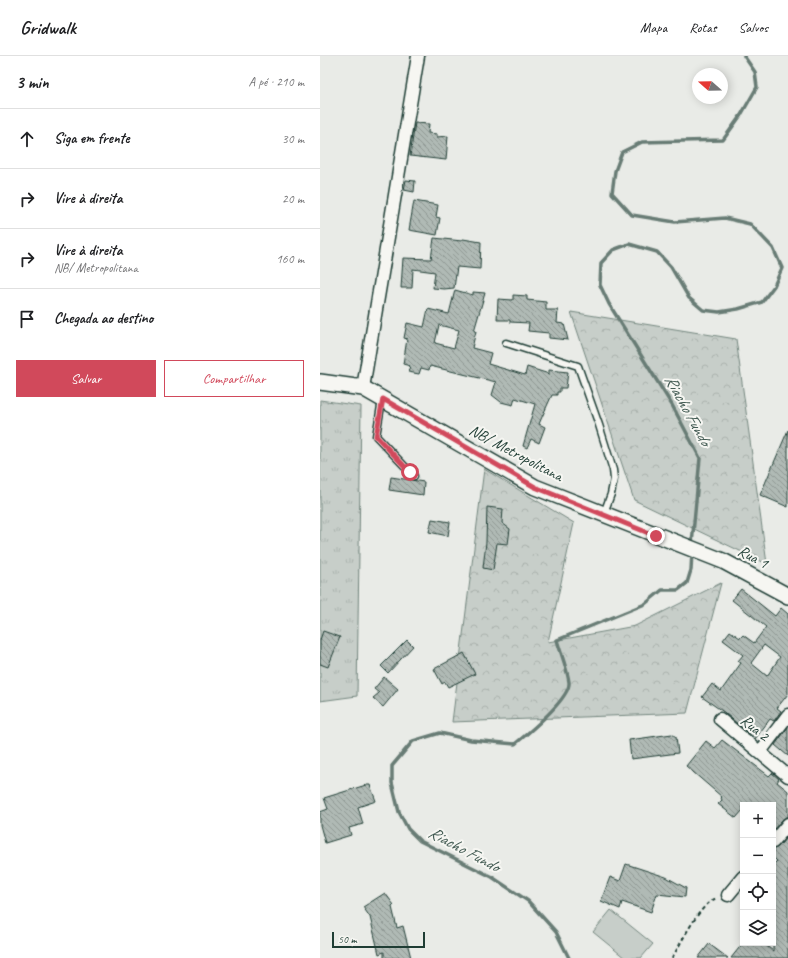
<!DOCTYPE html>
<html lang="pt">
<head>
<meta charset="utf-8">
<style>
  :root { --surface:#fff; --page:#f6f6f6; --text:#202124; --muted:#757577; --line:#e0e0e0; --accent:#d1495b }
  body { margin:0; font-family:Caveat,sans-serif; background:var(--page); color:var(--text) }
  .controls { position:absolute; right:12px; bottom:12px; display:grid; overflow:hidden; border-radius:0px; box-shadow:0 2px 10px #0003 }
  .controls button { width:36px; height:36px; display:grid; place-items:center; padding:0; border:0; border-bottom:1px solid var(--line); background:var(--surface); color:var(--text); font:20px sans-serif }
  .compass { position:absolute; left:372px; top:12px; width:36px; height:36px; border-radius:50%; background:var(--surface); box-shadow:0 2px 10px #0003; rotate:290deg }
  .scale { position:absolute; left:12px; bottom:10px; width:93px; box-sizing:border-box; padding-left:4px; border:2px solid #1f3d34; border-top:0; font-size:11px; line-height:14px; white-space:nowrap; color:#1f3d34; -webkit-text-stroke:3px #f6f6f2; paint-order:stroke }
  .stop { position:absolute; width:12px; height:12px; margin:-9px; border:3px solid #d1495b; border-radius:50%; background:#fff }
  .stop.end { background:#d1495b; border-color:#fff; box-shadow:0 1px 4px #0008 }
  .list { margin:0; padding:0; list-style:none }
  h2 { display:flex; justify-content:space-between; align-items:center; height:52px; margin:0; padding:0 16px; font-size:17px }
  h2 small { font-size:13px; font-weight:400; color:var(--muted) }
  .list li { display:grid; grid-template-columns:26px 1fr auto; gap:12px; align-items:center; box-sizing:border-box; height:60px; padding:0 16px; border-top:1px solid var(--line) }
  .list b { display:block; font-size:15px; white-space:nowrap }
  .list p { margin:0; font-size:13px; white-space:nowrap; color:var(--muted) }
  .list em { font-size:13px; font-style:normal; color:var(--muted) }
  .actions { display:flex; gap:8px; padding:12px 16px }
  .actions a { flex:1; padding:9px 0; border:1px solid var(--accent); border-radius:0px; text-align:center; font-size:14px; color:var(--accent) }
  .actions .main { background:var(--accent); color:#fff }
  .icon { flex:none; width:22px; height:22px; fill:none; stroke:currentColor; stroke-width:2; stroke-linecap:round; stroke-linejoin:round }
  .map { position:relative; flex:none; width:468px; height:902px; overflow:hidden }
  header { display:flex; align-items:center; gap:24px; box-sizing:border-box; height:56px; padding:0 20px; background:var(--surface); border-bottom:1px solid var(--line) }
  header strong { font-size:19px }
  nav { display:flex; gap:22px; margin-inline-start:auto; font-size:14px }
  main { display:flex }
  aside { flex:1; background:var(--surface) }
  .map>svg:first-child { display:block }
</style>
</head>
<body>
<header>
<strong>Gridwalk</strong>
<nav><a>Mapa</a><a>Rotas</a><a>Salvos</a></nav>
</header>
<main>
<aside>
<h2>3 min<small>A pé · 210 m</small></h2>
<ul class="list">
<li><svg class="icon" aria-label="ahead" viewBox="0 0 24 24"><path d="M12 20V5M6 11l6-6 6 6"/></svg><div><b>Siga em frente</b></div><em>30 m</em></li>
<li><svg class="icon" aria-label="right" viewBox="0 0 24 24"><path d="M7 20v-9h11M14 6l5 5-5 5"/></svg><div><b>Vire à direita</b></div><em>20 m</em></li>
<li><svg class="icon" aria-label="right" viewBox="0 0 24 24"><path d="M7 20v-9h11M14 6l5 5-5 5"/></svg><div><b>Vire à direita</b><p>NB/ Metropolitana</p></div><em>160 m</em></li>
<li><svg class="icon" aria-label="arrive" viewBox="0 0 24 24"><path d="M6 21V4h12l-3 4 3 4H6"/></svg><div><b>Chegada ao destino</b></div></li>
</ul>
<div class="actions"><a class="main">Salvar</a><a>Compartilhar</a></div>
</aside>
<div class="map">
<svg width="468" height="902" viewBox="0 0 468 902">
  <defs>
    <pattern id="grass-tufts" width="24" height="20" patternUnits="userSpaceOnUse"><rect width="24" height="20" fill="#c7cec9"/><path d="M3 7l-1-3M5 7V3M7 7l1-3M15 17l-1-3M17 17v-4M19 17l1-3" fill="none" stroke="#aab2ad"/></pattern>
    <pattern id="forest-crowns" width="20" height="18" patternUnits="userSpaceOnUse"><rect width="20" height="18" fill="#c7cec9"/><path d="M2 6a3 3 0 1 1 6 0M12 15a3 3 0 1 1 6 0" fill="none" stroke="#aab2ad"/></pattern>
    <pattern id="building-back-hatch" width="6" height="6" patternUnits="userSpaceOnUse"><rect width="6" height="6" fill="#b0bab5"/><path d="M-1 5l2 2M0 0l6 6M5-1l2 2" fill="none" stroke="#8f9894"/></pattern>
  </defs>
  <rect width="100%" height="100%" fill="#e9ebe7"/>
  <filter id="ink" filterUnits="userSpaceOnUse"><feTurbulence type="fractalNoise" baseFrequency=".025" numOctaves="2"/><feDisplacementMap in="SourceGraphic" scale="8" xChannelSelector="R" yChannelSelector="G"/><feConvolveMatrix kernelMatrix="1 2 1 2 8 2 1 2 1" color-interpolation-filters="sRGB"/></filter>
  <g filter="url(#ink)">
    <path fill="url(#grass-tufts)" stroke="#73867e" d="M0,344L41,350L37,640L0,645Z"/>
    <path fill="url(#forest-crowns)" stroke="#73867e" d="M251,256L416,283L447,508L314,444Z
      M164,413L254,467L228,586L315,570L401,527L367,657L132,666Z"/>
    <path fill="#c7cec9" stroke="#73867e" d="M291,854L333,888L321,902H305L273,876Z"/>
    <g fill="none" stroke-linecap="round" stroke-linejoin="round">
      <path stroke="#687c75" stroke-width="3.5" d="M372,488L380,402L352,349L289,248L280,229L281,207L293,194L309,188L337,196L351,211L369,242L383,254L399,256L418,253L442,246L454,230L462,212L453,192L430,168L405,162L355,166L312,159L292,137L295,115L302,96L322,86L403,84L421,59L437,31L435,16L424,0
        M249,902L236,876L208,845L172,821L100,785L88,773L79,756L72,727V710L93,685L120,677L151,684L195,688C207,678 251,642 249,626C247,612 241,598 237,584L325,548L342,534H358L367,527L371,514L372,496"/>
    </g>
    <path fill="url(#building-back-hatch)" stroke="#1f3d34" fill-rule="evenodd" d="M95,67L109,68L108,77L117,78V81L128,80L126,104L90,100Z
      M86,124L95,125L94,136L84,134Z
      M94,145L118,149L116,161L120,162L117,179L89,174Z
      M114,182L142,185L143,183L161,186L160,213L137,211L134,232L124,233L113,232L115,216L93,213L92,232H81L83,202L111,203Z
      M135,234L153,239V236L165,237L154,275H156L152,292L171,297L168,308L205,319L207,311L229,318V314L248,316L246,332H240V336H237V339H232L222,361L219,368L225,371L219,387L211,383L207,392L203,390L215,348L195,342L193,349L181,346L172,339L176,326L110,310L109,314L101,312L99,318L88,316L90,310L83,308L87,283L84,282L87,267L104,271L108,253L129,258ZM119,269L139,274L134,292L115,287Z
      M193,239L207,240V244L226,246V254H238L237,267L244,268L248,284L229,282V277L208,275L209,267L190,266V264H177L178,243L193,244Z
      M468,374V451L440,439Z
      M71,421L104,426L103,439L69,434Z
      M167,451L183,453L182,467L190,473L188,488L177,487L173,514L163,512L166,486Z
      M112,463L130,466L128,480L109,476Z
      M421,533L455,560L461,552L468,558V638L457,652L461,655L454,665L450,663L435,683L405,657L382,641L392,628L401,635L421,607L418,605L423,599L403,584L410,575L420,582L423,579L434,587L446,571L412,544ZM444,589L460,601L447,620L431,607Z
      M3,575L20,581L8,611L0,608V584Z
      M87,584L93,590L68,617L61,610Z
      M144,597L155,618L128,631L125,626L122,628L114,613Z
      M64,621L78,633L63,651L53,642L59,637L54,633Z
      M468,671V700L455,689Z
      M352,678L356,681L358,697L311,703L309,684Z
      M402,684L449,720L452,717L459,723L457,726L468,735V761L463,763L453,774V749H423V754L416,762L398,748L402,744L401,742L402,741L366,710L386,685L395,692Z
      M46,729H50L56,745L38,751L43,768L29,772L31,779L5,787L0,769V756L8,753L4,742Z
      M468,780V902H411L423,887H443L453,895V809L457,805L453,801V793L458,791Z
      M306,808L346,821L366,832L365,841L337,838L331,856L302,846L300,853L281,845L290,821L300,825Z
      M65,837L74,849L72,851L77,872L83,870L91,902H64V896L59,898L50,861L43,851Z
      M389,888L408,902H378Z"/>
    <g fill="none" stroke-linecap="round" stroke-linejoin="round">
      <defs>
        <path id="service" d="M186,287L258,310L279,369L293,414L294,423L291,438L284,457
          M62,344L56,380L94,420"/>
        <path id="minor" d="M43,332L98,0
          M400,663L468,720
          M440,696L468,659
          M453,786L468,768
          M408,839L423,821"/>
        <path id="tertiary" d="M0,326L43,332L215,431L403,505L468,540"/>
      </defs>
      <use href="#service" stroke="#1f3d34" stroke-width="9"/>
      <use href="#minor" stroke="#1f3d34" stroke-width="15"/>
      <use href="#tertiary" stroke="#1f3d34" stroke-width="18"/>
      <path stroke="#1f3d34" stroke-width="2" stroke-dasharray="4 3" stroke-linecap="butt" d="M352,902C362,886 379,848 397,842"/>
      <use href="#service" stroke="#f6f6f2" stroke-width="6"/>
      <use href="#minor" stroke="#f6f6f2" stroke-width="12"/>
      <use href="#tertiary" stroke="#f6f6f2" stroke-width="15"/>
    </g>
  </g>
  <g fill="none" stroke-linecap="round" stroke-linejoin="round" filter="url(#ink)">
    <path stroke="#d1495b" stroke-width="5" d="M90,416L56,380L63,343L215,431L336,480"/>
  </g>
  <g text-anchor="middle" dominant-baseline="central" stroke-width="4" stroke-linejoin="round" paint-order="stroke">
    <g font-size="16" fill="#1f3d34" stroke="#f6f6f2">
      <text transform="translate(196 397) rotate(28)">NB/ Metropolitana</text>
      <text transform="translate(433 501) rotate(28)">Rua 1</text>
      <text transform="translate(435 672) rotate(40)">Rua 2</text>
    </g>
    <g font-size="17" font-style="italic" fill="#445c54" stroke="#f6f6f2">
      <text transform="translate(368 354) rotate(61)">Riacho Fundo</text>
      <text transform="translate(144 793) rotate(28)">Riacho Fundo</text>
    </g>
  </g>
</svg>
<div class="controls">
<button>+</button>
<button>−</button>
<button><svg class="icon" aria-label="locate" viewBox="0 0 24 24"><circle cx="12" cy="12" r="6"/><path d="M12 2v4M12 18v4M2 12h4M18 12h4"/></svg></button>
<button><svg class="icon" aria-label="layers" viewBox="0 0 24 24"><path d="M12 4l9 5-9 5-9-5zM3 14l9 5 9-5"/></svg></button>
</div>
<svg class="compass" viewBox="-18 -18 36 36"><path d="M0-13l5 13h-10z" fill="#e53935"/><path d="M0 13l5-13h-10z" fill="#757577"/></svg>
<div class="scale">50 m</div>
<div class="stop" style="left:90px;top:416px"></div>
<div class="stop end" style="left:336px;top:480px"></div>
</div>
</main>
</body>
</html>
